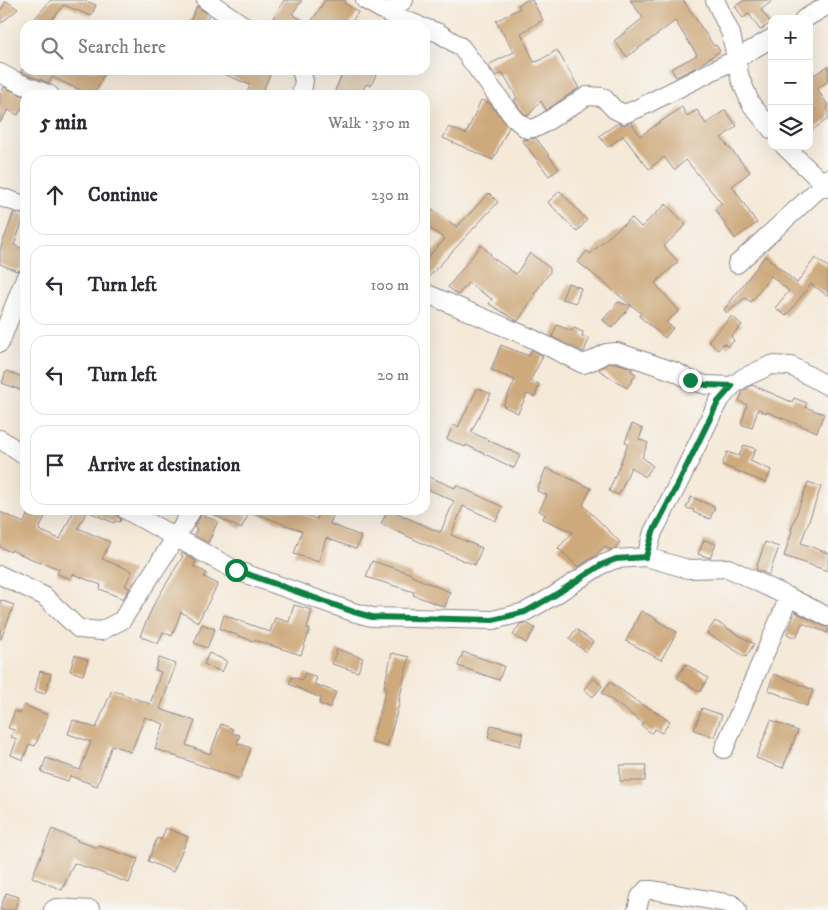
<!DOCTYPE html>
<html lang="en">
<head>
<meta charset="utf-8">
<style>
  :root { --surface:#fff; --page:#f2f2f3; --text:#2b2b33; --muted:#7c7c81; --line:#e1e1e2 }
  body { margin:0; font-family:"IM FELL DW Pica",serif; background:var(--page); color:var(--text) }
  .controls { position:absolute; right:15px; top:15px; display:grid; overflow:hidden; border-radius:10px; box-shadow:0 5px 20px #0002 }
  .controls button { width:45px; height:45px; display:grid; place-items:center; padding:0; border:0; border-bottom:1px solid var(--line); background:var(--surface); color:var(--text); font:25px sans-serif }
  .stop { position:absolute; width:15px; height:15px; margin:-11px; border:4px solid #0b8043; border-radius:50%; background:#fff }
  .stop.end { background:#0b8043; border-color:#fff; box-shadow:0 1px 5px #0008 }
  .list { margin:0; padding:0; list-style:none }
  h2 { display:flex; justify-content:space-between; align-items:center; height:65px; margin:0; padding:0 20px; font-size:21px }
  h2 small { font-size:16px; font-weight:400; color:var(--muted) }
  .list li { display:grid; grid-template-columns:32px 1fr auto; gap:15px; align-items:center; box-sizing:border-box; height:80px; margin:0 10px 10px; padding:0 10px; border:1px solid var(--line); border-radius:15px }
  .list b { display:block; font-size:19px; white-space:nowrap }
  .list em { font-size:16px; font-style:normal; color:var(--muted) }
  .icon { flex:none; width:28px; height:28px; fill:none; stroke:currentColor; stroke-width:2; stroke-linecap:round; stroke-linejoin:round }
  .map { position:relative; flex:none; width:828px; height:910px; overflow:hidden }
  .search { position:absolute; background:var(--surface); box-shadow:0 5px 20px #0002; left:20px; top:20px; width:410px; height:55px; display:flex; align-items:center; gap:12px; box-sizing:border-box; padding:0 18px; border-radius:15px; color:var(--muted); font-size:19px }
  .panel { position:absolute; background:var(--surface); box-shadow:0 5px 20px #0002; left:20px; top:90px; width:410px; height:425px; border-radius:15px }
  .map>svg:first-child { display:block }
</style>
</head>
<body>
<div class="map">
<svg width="828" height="910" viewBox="0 0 828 910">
  <rect width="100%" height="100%" fill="#f6f6f2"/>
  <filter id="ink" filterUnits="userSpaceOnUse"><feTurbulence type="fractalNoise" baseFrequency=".02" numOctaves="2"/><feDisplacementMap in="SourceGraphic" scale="10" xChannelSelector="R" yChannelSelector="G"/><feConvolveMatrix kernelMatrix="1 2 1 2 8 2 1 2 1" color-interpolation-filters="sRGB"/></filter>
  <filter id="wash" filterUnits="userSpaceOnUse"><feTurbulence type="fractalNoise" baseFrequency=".0096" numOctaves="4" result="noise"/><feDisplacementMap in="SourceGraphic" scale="20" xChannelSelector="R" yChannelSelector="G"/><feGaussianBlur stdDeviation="1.12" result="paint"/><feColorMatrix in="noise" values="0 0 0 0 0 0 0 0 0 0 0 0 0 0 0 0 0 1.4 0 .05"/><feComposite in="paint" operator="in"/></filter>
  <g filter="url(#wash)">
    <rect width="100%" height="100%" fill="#f5e9d8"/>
    <g id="blocks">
      <path fill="#cea97c" d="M51,0H83L96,5L91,16L64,5L47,25H29Z
        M284,0H302L292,14L310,24L325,0H346L344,3L358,12L350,25H269Z
        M527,0H532L543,20L521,33L534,62L537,61V62L557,50L579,88L546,110L541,101L528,116L522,111L514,100L517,98L503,73L496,76L488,65L514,52L496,21L520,8L518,5Z
        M630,0H683L714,46L716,45L720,51L695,68L676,77L671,69L697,55L675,21L627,57L614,41L643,18Z
        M745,0H773L761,10L771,23L760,30L749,14L743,18L735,6Z
        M6,1L18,9L0,24V11Z
        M197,6L209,15L204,25H188Z
        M828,66V81L817,89L828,105V119L809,132V107L815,103L809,96V78Z
        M21,70H106L94,95H77L80,90L52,77L49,83L23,73L20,72Z
        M215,70H272L261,95H246L250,85Z
        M344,70H378L371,86L366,84L361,95H333Z
        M4,87L25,97V102L18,115L8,110L0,123V95Z
        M481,100L490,104L509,127L493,160L443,138L449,127L466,134Z
        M682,107L687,116L697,110L706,124L725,110L737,126L721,138L750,172L732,186L757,223L735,239L715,209L722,204L686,160L674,170L664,157L649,169L623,136L608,147L599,136L618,123L624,125L631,122L640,136Z
        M536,138L559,169L549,176L522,140Z
        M560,191L587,220L577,232L548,202Z
        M489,193L498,202L425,281V260L445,239L425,225V204L457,227Z
        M666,204L686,225L664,246L678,262L655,283L679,311L666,322L673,328L665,338L639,316L641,313L578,262L587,251L590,254L615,231L632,218L641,227Z
        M14,212L25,215L14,245L25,250V268L17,271L0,264V250Z
        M481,245L491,254L490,256L516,274L530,253L550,268V272L534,294L535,295L518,321L489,304L492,299L468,283L458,295L448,287Z
        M765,256L797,283L815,258L828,267V296L811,284L786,316L775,308L789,291L771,276L751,302L745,298L727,313L724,310Z
        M568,283L581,288L576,303L562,299Z
        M618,302L631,306L612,328L603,320Z
        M732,316L742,325L731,336L734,341L727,347L724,343L718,350L708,341Z
        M557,325L572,331L574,328L583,332L582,336L589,339L584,352L552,337Z
        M501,345L529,356L532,350L543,356L530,381L539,384L535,397L527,394L518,413L503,406L515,380L491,370Z
        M609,363H616L632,368L631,371L636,374L627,388L599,370Z
        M6,371L25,378V392L2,383Z
        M752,385L792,402L794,398L807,403L805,407L824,414L817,432L767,412L766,413L758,409L752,428L741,424L747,405L739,401L743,391Z
        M478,388L491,394L471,432L520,455L514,468L466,445L465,447L447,439L453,425L458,427Z
        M632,424L643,429L639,439L648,443L642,457L653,466L645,477L631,467L619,495L609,491L628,444L625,442Z
        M744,445L756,449L750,461L771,470L766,483L722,465L727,452L739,456Z
        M546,468L591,488L583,505L620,542L614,549L610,550L605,546L595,556L578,567L558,548L573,532L543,519L545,514L539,511L547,495L537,491Z
        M425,475L455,488L456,485L503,507L496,521L463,506L451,535L482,548L475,565L433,548L381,524L388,510H390L439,532L441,531L454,501L425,488Z
        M808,482L821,487L801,543L828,553V571L784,556L792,531L791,530Z
        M691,497L715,507L710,519L693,512L694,510L686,508Z
        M29,510H37L46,514L39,530L60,539L74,510H115L117,515L121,519L120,522L116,521L114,523L87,511L78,528L110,542L102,559L132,571L125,586L130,588L123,599L100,589L101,585L73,574L71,579L57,574L59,569L41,562V563L11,550V552L0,547V512L24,523Z
        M205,510H238L248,516L241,529Z
        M250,510H291L317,519L320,510H335L330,524L361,536L356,549L326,538L319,562L294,554L302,531L249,511Z
        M201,515L218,521L208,543L194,535L197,529L194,527Z
        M704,540L716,544L710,558L698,554Z
        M765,542L779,547L769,575L756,569Z
        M182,553L196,561L193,566L207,573L204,577L218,584L198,622L181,612L172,636L163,632L158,644L140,636L154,604L183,556L181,555Z
        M372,561L412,574L411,576L450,592L445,607L413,595L414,592L366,577Z
        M0,600L14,605L1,639H0Z
        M294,605L312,610L307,628L310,629L301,655L254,640L253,641L220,629L224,615L270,632L275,618L289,622Z
        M641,611L657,619L656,620L677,632L661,660L626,641Z
        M795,612L823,626L828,628V633L802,623L796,638L787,634Z
        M715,621L754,644L746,657L707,633Z
        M526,623L535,628L526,643L513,635L520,624Z
        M202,624L215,629L207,648L194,643Z
        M576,629L593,642L586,652L569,639Z
        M337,649L363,658L358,672L332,664Z
        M463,652L504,666L499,680L458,666Z
        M209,653L227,661L222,672L204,664Z
        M392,653L409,657L399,701H400L387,747L371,742L387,687H384Z
        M75,655L88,660L83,675L70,671Z
        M159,658L176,664L160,709L195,721L186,745L210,754L221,724L233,729L232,733L240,735L237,743L251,748L240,779L155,749L164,724L145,717L131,752L112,745L97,786L70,776L68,781L41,772L46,758L80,770L91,742L68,734L73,720L96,728L112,690L150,704L161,672L155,670Z
        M686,664L708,678L700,692L677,678Z
        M40,671L51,674L45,694L35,691Z
        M305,673L317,678L314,684L336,692L330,708L319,704L321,698L289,684L292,677L302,680Z
        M774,674L813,690L807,706L768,690Z
        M593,678L602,686L593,697L584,689Z
        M610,682L645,707L646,706L670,721L662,733L655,729L651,733L641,725L643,723L602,693Z
        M24,705L48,715L35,746L29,744L23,760L11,755L17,739L11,737L14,730L8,728L15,711L20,713Z
        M702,708L722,715L714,737L694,730Z
        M771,720L798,731L783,768L756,758Z
        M491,725L523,733L520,746L488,738Z
        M620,765H646L645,781H620Z
        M166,828L188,837L173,872L148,861L157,838L161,840Z
        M52,829L78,840L77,841L98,848L99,846L138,859L129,883L74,863L62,890L32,877Z
        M6,893L19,897L14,910H0Z"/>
    </g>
  </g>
  <g filter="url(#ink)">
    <use href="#blocks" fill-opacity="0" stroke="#8c868a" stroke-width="1"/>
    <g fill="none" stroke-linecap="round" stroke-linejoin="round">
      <defs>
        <path id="minor" d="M206,0L243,25
          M365,0L388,13L418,25
          M715,0L731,34L740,78L751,104L772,130
          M388,13L404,0
          M804,19L828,5
          M425,28L439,33L461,47L514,118L527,129L538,127L587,96L603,97L614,109L624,114L639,108L736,59L772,38
          M301,70L304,81L301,95
          M0,73L19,83L50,95
          M784,146L828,188
          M0,197L25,205
          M737,264L824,184L828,178
          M425,293L531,338L583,364L594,360L606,353L617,352L676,372L690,380L706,385L732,386
          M0,343L25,278
          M0,439L25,456
          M126,510L235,570L353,612L372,617L493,620L525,612L555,595L601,565L616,559L646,557L688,569L728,568L789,597L828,617
          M646,557L653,532L675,490L718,402L732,386L743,378L771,365L791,366L828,386
          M0,575L44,596L79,629L101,631L122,620L176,537L192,510
          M724,749L789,597
          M53,910L56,908L91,910
          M637,910L640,897L646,890H653L732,904L737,910"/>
      </defs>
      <use href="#minor" stroke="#8c868a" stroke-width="20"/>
      <use href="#minor" stroke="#fff" stroke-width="18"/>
    </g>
  </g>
  <g fill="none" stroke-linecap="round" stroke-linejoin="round" filter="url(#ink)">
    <path stroke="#0b8043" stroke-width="6" d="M236,570L354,612L372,617L493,620L525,612L555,595L601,565L616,559L646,557L653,532L675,490L718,402L732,386L706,385L690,380"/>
  </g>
</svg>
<div class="controls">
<button>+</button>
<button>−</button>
<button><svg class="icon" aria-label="layers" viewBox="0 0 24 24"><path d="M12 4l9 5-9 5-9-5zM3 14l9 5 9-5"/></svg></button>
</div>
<div class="stop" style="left:236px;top:570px"></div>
<div class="stop end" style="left:690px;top:380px"></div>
<div class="search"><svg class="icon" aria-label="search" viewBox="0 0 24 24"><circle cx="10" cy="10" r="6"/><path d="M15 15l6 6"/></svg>Search here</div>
<section class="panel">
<h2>5 min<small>Walk · 350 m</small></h2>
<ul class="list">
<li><svg class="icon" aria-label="ahead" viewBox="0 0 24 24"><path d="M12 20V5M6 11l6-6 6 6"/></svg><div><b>Continue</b></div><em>230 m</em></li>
<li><svg class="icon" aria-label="left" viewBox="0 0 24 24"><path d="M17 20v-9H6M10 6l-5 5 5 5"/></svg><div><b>Turn left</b></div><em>100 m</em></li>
<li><svg class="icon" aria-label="left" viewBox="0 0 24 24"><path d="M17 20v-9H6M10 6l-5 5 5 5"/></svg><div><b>Turn left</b></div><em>20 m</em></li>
<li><svg class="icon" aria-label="arrive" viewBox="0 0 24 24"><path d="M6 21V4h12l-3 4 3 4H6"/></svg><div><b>Arrive at destination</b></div></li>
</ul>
</section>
</div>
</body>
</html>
